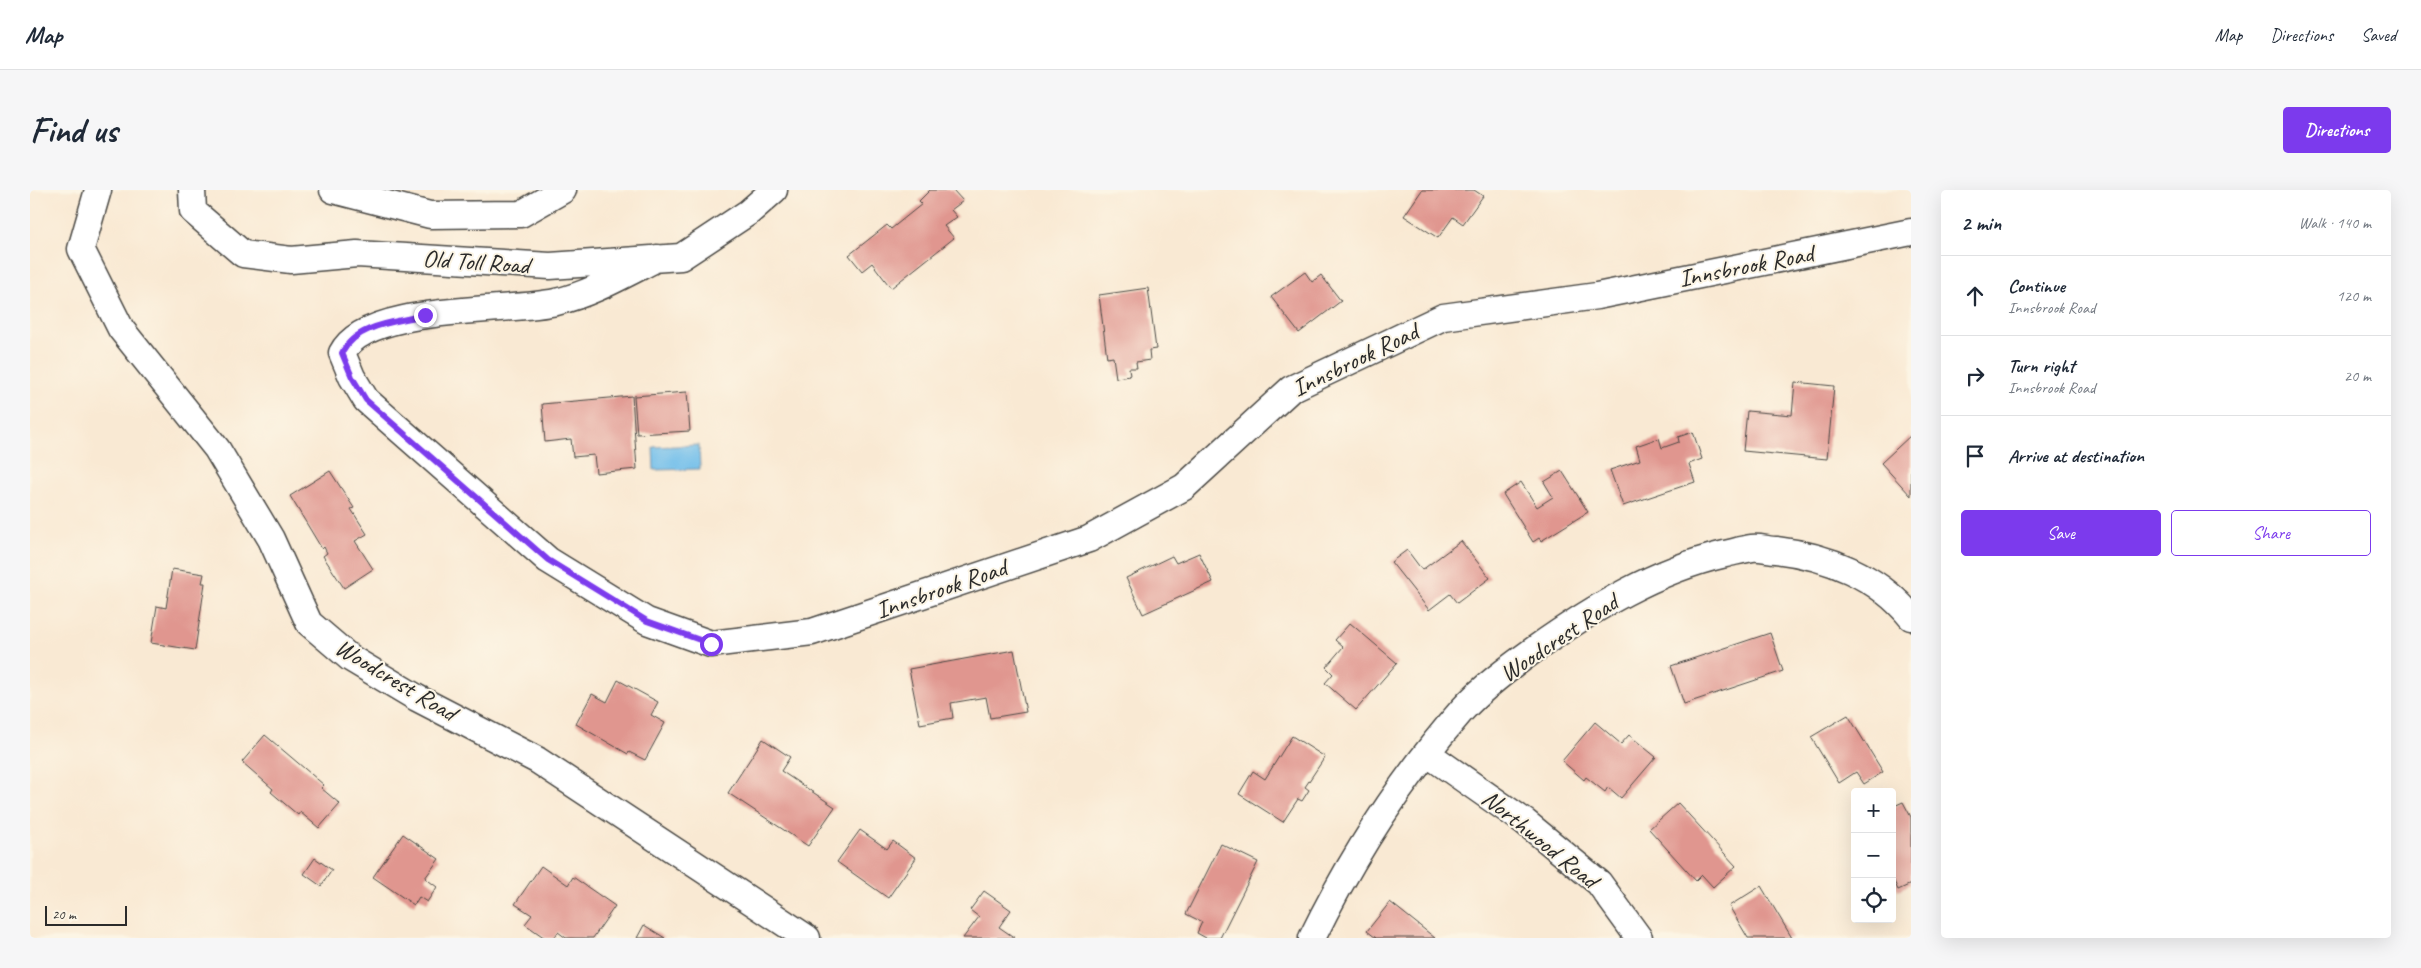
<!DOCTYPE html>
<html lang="en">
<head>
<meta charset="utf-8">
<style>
  :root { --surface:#fff; --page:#f6f6f7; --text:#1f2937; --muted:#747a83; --line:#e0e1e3; --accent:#7c3aed }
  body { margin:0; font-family:Caveat,sans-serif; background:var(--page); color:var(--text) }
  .controls { position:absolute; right:15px; bottom:15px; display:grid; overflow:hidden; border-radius:5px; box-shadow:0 5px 20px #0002 }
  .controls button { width:45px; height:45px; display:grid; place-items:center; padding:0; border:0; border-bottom:1px solid var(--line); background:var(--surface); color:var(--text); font:25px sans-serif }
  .scale { position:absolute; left:15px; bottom:12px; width:82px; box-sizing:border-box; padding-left:5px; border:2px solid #2b2b2b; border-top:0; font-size:14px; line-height:18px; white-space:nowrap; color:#2b2b2b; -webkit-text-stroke:4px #fcf5e5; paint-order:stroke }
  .stop { position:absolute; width:15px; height:15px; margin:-11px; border:4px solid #7c3aed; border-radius:50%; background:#fff }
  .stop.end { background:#7c3aed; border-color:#fff; box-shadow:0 1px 5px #0008 }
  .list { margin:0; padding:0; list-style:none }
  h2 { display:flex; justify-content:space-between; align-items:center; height:65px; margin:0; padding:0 20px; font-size:21px }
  h2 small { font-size:16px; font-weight:400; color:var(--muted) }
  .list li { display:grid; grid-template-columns:32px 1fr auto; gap:15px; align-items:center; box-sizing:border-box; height:80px; padding:0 20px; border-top:1px solid var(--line) }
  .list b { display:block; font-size:19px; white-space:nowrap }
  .list p { margin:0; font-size:16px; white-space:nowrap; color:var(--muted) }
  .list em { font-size:16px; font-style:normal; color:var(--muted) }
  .actions { display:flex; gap:10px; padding:15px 20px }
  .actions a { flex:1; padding:11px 0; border:1px solid var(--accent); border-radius:5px; text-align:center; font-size:18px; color:var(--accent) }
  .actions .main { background:var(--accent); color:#fff }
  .icon { flex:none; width:28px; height:28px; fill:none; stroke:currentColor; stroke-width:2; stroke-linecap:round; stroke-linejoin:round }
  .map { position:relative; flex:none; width:1881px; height:748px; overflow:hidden; border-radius:5px }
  header { display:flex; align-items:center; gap:30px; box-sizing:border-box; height:70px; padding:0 25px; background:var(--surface); border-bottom:1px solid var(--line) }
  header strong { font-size:24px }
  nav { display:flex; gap:28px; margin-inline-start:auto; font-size:18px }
  .intro { display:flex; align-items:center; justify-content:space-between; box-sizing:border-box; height:120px; padding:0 30px }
  h1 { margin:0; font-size:35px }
  .button { padding:12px 22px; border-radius:5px; background:var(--accent); color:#fff; font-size:18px; font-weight:700 }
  main { display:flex; gap:30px; padding:0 30px }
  aside { flex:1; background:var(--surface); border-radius:5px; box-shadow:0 5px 20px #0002 }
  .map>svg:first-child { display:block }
</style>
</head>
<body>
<header>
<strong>Map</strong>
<nav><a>Map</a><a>Directions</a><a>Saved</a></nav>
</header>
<div class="intro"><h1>Find us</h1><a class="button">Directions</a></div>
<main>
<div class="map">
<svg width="1881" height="748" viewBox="0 0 1881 748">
  <rect width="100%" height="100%" fill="#fcf5e5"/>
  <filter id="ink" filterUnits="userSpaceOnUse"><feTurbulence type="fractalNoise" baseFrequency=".02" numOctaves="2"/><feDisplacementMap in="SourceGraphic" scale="10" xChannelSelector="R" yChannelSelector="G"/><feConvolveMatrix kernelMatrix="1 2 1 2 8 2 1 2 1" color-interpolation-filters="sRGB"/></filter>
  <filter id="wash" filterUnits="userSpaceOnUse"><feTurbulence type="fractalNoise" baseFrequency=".0096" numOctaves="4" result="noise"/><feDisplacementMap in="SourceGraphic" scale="20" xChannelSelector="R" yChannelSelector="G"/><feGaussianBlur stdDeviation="1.12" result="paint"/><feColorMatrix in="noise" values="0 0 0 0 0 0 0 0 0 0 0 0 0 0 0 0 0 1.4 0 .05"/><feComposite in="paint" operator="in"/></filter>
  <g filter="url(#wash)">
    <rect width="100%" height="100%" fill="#f9e9d3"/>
    <path fill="#70beeb" stroke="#4e748b" d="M669,255L670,279L624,280L623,257Z"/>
    <g id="blocks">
      <path fill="#e0968f" d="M900,0H923L933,11L921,20L927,27L914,36L924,48L861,98L842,73L832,81L819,65L857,35L861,39L892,14L889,11Z
        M1392,0H1444L1453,6L1433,34L1423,27L1408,48L1374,26Z
        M1275,82L1282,92L1291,85L1311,111L1269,143L1241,107Z
        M1118,98L1126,159L1119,160L1120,170L1106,172L1107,178H1099L1100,186L1086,188L1083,167L1077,168L1069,105Z
        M1765,192L1804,196L1797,269L1713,261L1717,221L1762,225Z
        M657,202L660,241L607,244L604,206Z
        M602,206L607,279L566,283L564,265L543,267L541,249L515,252L512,214Z
        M1663,242L1672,269L1659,274L1665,292L1593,316L1580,280L1610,270L1606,256L1629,248L1632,258L1649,252L1648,247Z
        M1881,245V306L1851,273Z
        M300,281L324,318L321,319L337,344L325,351L343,379L314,398L293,366L297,363L294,357L292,359L260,306Z
        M1532,281L1558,322L1511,351L1509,348L1503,352L1473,304L1491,292L1507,317L1523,307L1514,292Z
        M1431,351L1460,388L1427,413L1420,404L1399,420L1361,372L1377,360L1392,380Z
        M1169,363L1183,392L1113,424L1096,388L1142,366L1146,373Z
        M142,379L174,384L172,393H175L165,460L121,453L127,416L136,418Z
        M1320,433L1367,473L1326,520L1295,493L1303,484L1296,477L1313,457L1305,450Z
        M1740,443L1753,481L1654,514L1641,476Z
        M984,460L996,522L960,528L956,507L921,513L923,528L890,534L879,479Z
        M588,490L628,512L621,525L635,533L615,570L599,562L598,564L546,534L562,504L577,512Z
        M1818,525L1853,582L1834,594L1826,582L1809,593L1781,547Z
        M1565,532L1591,554L1599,545L1626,567L1591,608L1578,597L1575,602L1556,587L1554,590L1532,571Z
        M235,545L294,595L291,598L310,614L289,638L270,622L268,625L241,602L243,599L212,572Z
        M1262,546L1295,567L1275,597L1279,600L1272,611L1268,609L1253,632L1209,604L1223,581L1235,589Z
        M733,549L760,567L751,581L805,617L778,656L698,603Z
        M1873,612L1881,627V694L1868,700L1862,687V617Z
        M1648,613L1706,676L1683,697L1672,685L1666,691L1619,639Z
        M830,640L857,659L863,651L886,668L858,708L807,672Z
        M373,644L409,669L395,688L407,697L397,712L389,707L384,715L343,687Z
        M1191,654L1228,672L1190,748H1176L1167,743L1172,732L1156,724Z
        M285,668L302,680L291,696L274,684Z
        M511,676L538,695L543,687L585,716L563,748H536L528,742L524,748H515L495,734L502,725L485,714Z
        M1731,696L1762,748H1718L1699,716Z
        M954,701L981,720L969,737L985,748H933L949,727L940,720Z
        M1360,712L1405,748H1346L1337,741Z
        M614,735L635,748H607Z"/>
    </g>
  </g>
  <g filter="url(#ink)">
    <use href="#blocks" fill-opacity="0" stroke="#4a4844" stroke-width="1"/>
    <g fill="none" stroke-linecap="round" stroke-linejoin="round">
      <defs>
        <path id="minor" d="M68,0L51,59L91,139L187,259L241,349L279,433L320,468L387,508L507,570L777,748
          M162,0L163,21L213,64L261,70L327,64L520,76L651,67L719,22L744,0
          M303,0L400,25L491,24L533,0
          M627,68C595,84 561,104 526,112C476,123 336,114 312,163L322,187L336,210L518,370L617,431L681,454L782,442L1059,349L1154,297L1261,199L1413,127L1567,106L1881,42
          M1398,564L1495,632L1569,693L1609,748
          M1282,748C1322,666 1372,589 1432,520C1453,497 1480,477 1505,459C1563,418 1626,380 1695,364C1704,362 1714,359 1722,358C1730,357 1739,360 1746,360C1797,366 1848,386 1881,427"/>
      </defs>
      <use href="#minor" stroke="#4a4844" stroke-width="29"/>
      <use href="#minor" stroke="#fff" stroke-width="26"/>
    </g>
  </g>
  <g fill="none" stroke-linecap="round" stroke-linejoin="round" filter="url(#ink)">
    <path stroke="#7c3aed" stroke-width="6" d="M395,125C367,132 326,134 312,163L322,187L336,210L518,370L617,431L681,454"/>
  </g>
  <g text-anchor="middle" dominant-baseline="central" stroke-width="4" stroke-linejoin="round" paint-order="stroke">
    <g font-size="25" fill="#2b2b2b" stroke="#fcf5e5">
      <text transform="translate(446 72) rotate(4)">Old Toll Road</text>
      <text transform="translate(1716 76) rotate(-11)">Innsbrook Road</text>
      <text transform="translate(1325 170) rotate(-26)">Innsbrook Road</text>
      <text transform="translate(911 399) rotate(-19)">Innsbrook Road</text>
      <text transform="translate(1529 448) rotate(-34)">Woodcrest Road</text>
      <text transform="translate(366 490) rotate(31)">Woodcrest Road</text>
      <text transform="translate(1510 649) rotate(39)">Northwood Road</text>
    </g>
  </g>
</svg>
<div class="controls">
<button>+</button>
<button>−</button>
<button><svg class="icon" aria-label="locate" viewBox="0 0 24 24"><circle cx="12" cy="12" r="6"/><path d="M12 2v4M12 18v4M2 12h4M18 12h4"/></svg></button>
</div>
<div class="scale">20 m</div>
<div class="stop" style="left:681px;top:454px"></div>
<div class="stop end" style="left:395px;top:125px"></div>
</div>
<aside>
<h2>2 min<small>Walk · 140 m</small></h2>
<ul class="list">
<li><svg class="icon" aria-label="ahead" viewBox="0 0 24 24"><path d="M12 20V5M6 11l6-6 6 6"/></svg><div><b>Continue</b><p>Innsbrook Road</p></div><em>120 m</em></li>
<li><svg class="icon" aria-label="right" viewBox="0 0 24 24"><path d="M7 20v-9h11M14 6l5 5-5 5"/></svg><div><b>Turn right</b><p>Innsbrook Road</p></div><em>20 m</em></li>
<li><svg class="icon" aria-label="arrive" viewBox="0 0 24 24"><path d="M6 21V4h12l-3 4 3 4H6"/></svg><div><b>Arrive at destination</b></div></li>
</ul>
<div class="actions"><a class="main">Save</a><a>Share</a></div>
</aside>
</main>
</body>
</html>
